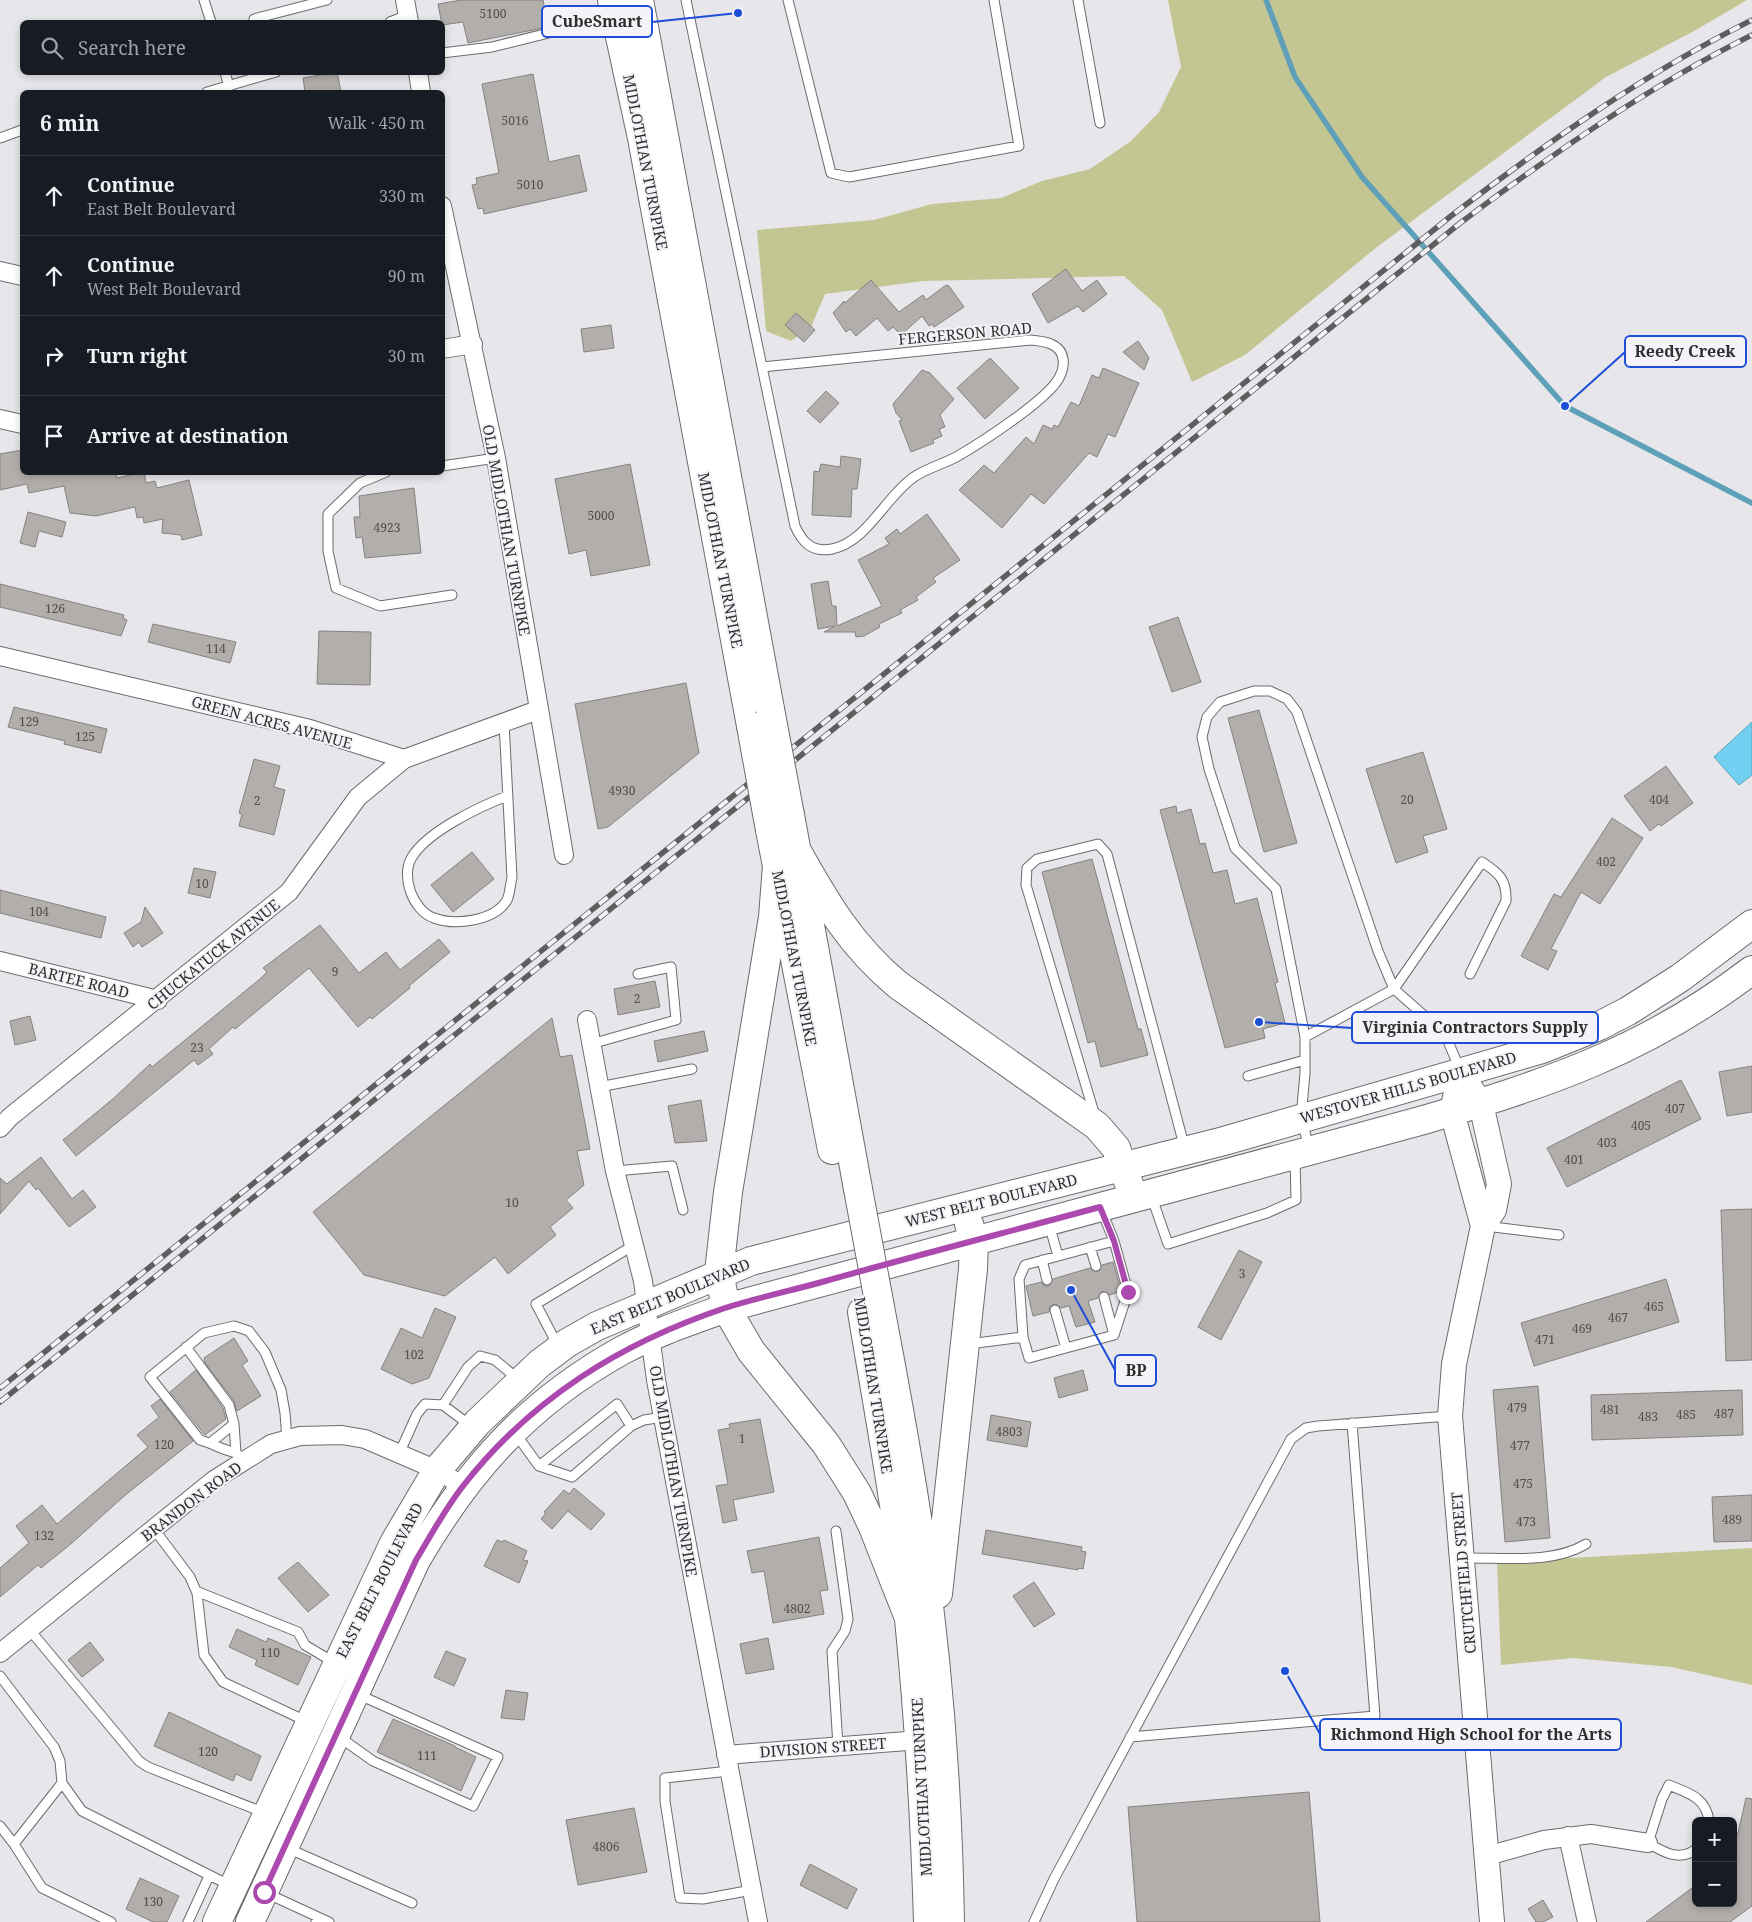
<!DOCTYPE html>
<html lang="en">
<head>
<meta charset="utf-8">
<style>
  :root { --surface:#171b24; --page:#20242c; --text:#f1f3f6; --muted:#9ea1a6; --line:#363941 }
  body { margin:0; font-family:"Noto Serif",serif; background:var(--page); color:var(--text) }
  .controls { position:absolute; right:15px; bottom:15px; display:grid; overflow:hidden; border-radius:8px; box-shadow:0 2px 8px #0003 }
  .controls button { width:45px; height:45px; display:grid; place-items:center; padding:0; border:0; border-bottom:1px solid var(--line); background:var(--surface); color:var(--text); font:25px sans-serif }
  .stop { position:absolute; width:15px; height:15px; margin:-11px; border:4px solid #ac49ae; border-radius:50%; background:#fff }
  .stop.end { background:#ac49ae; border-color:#fff; box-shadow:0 1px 5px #0008 }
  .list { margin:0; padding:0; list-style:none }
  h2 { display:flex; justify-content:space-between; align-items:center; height:65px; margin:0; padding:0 20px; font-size:21px }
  h2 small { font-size:16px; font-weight:400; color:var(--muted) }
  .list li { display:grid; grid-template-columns:32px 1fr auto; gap:15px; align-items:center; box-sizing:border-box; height:80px; padding:0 20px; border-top:1px solid var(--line) }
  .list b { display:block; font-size:19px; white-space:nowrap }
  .list p { margin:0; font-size:16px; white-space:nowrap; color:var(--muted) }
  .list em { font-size:16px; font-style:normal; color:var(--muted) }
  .icon { flex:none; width:28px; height:28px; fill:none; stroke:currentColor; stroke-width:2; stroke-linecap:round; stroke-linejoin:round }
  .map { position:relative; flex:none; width:1752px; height:1922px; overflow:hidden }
  .search { position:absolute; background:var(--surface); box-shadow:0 2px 8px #0003; left:20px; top:20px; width:425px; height:55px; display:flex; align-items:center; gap:12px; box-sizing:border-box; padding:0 18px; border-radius:8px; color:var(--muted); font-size:19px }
  .panel { position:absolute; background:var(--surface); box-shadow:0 2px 8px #0003; left:20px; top:90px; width:425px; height:385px; border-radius:8px }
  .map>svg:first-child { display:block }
</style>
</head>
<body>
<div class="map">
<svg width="1752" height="1922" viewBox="0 0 1752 1922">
  <rect width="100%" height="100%" fill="#e7e6ea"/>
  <path fill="#c3c692" d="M1168,0H1747L1696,30L1606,77L1377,247L1245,355L1192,382L1162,310L1124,276L923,281L825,294L811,327L791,341L766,331L757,230L874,220L932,204L1001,198L1042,181L1090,169L1131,141L1159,112L1181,67Z
    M1752,1548V1685L1671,1667L1573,1658L1501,1665L1497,1562Z"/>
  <path fill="#72d1f2" stroke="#5ea0b8" d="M1752,722V775L1739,785L1714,757Z"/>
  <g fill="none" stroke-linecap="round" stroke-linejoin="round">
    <path stroke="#5ea0b8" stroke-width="5.5" d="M1266,0L1295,77L1362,177L1565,406L1752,503"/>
  </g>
  <path fill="#b1aeab" stroke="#858280" d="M461,0H543L548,27L468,43L463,22L442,25L438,4Z
    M337,72L341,92H305L303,78Z
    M533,74L549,162L579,155L587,191L484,214L483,208L478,209L472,185L477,184L476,178L499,173L482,84Z
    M1066,269L1082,291L1097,280L1107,294L1083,312L1078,306L1048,323L1032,294Z
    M871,280L899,312L923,295L926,300L946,285L949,286L964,307L934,327L932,324L929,326L922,316L901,335L893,327L888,331L877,318L856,336L850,329L846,332L833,313L844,301L845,303Z
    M796,313L815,330L804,342L785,325Z
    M611,325L614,348L584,352L581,329Z
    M1138,341L1149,358L1144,370L1123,352Z
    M990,358L1019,388L985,419L957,388Z
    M1103,368L1139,383L1115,437L1108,434L1097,457L1089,453L1044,504L1031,494L1002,528L959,490L984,465L994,473L1026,437L1034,444L1043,425L1052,429L1054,425L1058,427L1071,402L1079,406L1092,375L1099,378Z
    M922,370L930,373L954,399L940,415L945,427L939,429L942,436L933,440L934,443L911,452L899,421L902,420L896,413L893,404Z
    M826,391L839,403L820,423L807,411Z
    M22,450V472H116L117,478L144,472L146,483L155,481L157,488L189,480L202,535L182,540L181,535L162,533L163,519L144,523L143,517L137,518L135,507L96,516L70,513L64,486L29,493L27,484L0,490V454Z
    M841,456L861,459L857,489H852L851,517L812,515L814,471L819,472L821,464L840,467Z
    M630,464L650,565L591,576L586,550L569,554L555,479Z
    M414,488L421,553L365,558L362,537L356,538L354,517H360L359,496Z
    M28,512L66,522L62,537L39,531L35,547L20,543Z
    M927,514L960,560L933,578L936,582L916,597L918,600L900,610L902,613L879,624L880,627L864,636L856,637L855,632H824L835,626L818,629L811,584L828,581L832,606H836L837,626L882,606L858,560L889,544L885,538L897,529L900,534Z
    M0,584L124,615L123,618L127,620L121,636L0,607Z
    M1178,617L1201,682L1172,692L1149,627Z
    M153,624L236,642L230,663L148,642Z
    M319,631L371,632L370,685L317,684Z
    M686,683L699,753L608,827L598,829L575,704Z
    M14,707L107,729L101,753L64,744L65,741L8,727Z
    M1259,710L1297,843L1264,852L1228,718Z
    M1423,752L1447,829L1423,836L1428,852L1396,863L1366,769Z
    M254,759L280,766L274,787L285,790L274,835L239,826L242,814L239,813Z
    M1666,766L1693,803L1661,826L1659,824L1650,831L1624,796Z
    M1176,806L1177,813L1191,809L1200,844L1205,843L1213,873L1227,870L1235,904L1257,898L1278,982L1275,983L1285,1023L1263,1029L1265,1038L1225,1048L1160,810Z
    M1612,818L1643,838L1600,904L1581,892L1551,949L1557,951L1548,970L1521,956L1554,894L1561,897Z
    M472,852L494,879L453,912L431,885Z
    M1092,859L1138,1029H1141L1148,1055L1101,1067L1095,1041L1088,1043L1042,872Z
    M194,868L216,872L210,898L188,893Z
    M0,890L106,917L101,938L0,913Z
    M145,907L163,933L142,947L139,942L133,947L124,933L141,922Z
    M320,925L359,973L386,952L400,970L439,939L450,952L409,986L410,988L372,1019L370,1017L358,1027L309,968L235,1029L233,1027L209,1049L213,1054L198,1065L194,1060L76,1156L63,1140L114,1098L150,1064L152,1067L260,979L267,972L263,968Z
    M655,981L660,1007L618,1015L614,989Z
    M30,1016L36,1040L15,1045L10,1021Z
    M552,1018L560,1057L572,1055L590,1149L577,1151L584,1185L566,1200L573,1208L550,1227L556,1235L508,1274L495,1257L445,1296L364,1275L313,1212Z
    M704,1031L708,1051L658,1062L654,1041Z
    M1752,1066V1112L1727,1116L1719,1072Z
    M1681,1080L1701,1119L1567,1187L1547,1148Z
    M701,1100L707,1141L675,1143L668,1106Z
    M41,1157L72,1199L83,1190L96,1207L69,1227L38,1188L36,1190L29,1181L0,1214V1178L7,1184Z
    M1752,1209V1360L1726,1361L1721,1210Z
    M1239,1250L1262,1262L1221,1340L1198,1327Z
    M1113,1262L1121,1291L1110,1295L1102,1291L1098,1298L1088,1301L1095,1322L1076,1327L1069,1306L1061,1308L1056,1304L1050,1306L1049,1312L1033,1316L1026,1286L1041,1282L1045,1286H1049L1053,1279L1090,1268L1097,1272L1102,1265Z
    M1666,1279L1679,1322L1534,1366L1521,1323Z
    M435,1308L456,1317L429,1378L412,1384L381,1369L401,1328L422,1338Z
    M234,1338L248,1361L242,1365L261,1396L237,1411L234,1401L205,1363L204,1358Z
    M196,1370L223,1408L226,1419L205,1435L170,1392Z
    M1083,1370L1088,1390L1059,1398L1054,1378Z
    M1538,1386L1550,1538L1505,1542L1493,1390Z
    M1742,1390L1743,1435L1592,1440L1591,1395Z
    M160,1399L193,1441L123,1497L72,1543L41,1568L38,1565L0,1597V1568L29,1543L16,1526L42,1505L57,1524L148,1447L137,1435L159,1417L151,1406Z
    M991,1415L1031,1422L1027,1447L987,1440Z
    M760,1419L774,1492L733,1500L737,1520L723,1523L716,1486L728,1484L718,1430L730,1428L729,1424Z
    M574,1488L605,1514L591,1530L568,1511L552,1529L541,1519L546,1513L544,1512L564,1490L569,1494Z
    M1752,1495V1541L1714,1542L1712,1497Z
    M986,1530L1082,1547L1081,1551L1086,1552L1083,1569L1078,1568V1570L982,1554Z
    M819,1537L828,1590L820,1591L824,1614L773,1623L764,1571L752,1573L747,1551Z
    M497,1540L503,1542L504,1540L527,1551L523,1560L528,1561L519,1583L484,1566Z
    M298,1562L329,1595L308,1612L278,1578Z
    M1034,1582L1055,1614L1034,1627L1013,1596Z
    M237,1629L266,1642L268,1638L311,1657L298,1685L255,1665L257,1660L229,1647Z
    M768,1638L774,1669L746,1674L740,1644Z
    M90,1642L104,1660L82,1677L68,1660Z
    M446,1651L466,1659L454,1686L434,1677Z
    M506,1690L528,1693L524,1720L501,1718Z
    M169,1712L261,1756L251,1781L236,1774L233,1781L154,1746Z
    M393,1719L455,1746V1747L476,1757L461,1791L377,1752Z
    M1309,1792L1320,1922H1137L1128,1807Z
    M1746,1798L1752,1799V1906L1730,1922H1646L1696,1885V1903H1733V1842L1738,1833Z
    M634,1808L647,1872L578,1885L566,1820Z
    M810,1864L857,1889L847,1909L800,1885Z
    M140,1878L179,1896L167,1922H153L126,1909Z
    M1543,1900L1553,1917L1543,1922H1536L1528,1909Z"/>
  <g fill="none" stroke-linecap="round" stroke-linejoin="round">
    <defs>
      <path id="lane" d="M204,0L211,22
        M686,0L795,526C802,542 812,553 832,549C868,541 885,497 914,477C927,468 944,464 958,456C982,442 1047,400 1059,378C1062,373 1064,365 1063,359C1061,343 1043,341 1030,340L762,367
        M788,0L831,173L849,177L1019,146L994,0
        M1078,0L1100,123
        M254,19L327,0
        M390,22L408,15
        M442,53L492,47L613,17
        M225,72L229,87
        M207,92L276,72
        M0,138L22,130
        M442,466L496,458
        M386,472L360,483L328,514V551L336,588L380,606L452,595
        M504,722L512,878C510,885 510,894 507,900C495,921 455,926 434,918C413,911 400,876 412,857C428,831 479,807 507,796
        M1394,989L1482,862C1499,873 1507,880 1506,901L1470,974
        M1305,1037L1276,889L1235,848L1209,769L1202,737L1207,717L1220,702L1254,691H1270L1287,699L1297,712L1378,951L1394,989
        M591,1044L676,1020L671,967L638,974
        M1248,1076L1305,1060
        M599,1087L692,1069
        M1095,1116L1026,885L1027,868L1037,859L1098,844L1107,854L1185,1149
        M1309,1147L1301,1118L1305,1073V1037L1394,989L1445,1034L1460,1070
        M615,1171L672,1166L683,1210
        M1151,1195L1168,1244L1267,1213L1296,1200L1295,1157
        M1101,1209L1114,1241L1025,1265L1019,1279L1023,1337L1029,1358L1114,1335L1128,1292L1114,1241
        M1049,1224L1058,1256
        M1485,1226L1559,1235
        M1090,1247L1096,1266
        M1042,1260L1047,1280
        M1104,1297L1114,1335
        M1055,1310L1066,1348
        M969,1344L1023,1337
        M558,1346L536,1304L634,1245
        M186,1347L229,1405L234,1424L236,1453L239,1456
        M471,1426L443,1405L468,1367L480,1356L495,1360L518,1379
        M515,1433L539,1466L572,1477L631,1426L644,1420L663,1417
        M210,1443L234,1424
        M236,1453C220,1449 214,1444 200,1440L150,1377L204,1333L234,1326L249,1331L265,1352L281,1390L285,1413L287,1440
        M399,1454L417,1414L425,1404L443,1405
        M539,1466L617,1404L631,1426
        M154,1529L190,1577L197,1593L204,1655L223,1682L308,1722
        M836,1531L848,1619L845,1631L832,1651L838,1746
        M1462,1558C1502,1557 1551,1565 1586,1544
        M196,1591L298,1632L305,1645L335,1663
        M29,1629L139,1761L148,1767L265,1813
        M0,1676L54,1747L60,1761L62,1783L82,1811L231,1886
        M338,1736L373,1761L473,1806L498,1757L357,1694
        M1130,1737L1375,1716L1352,1423
        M729,1771L665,1778V1801L680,1898L703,1899L752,1890
        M0,1826L14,1844L62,1783
        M14,1844L42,1888L111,1922
        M287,1848L412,1903
        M1696,1849C1680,1862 1663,1852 1648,1843L1662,1799L1669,1785C1688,1793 1706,1797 1709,1821
        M266,1893L318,1917L316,1922
        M318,1917L329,1922
        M188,1922L209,1876
        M1034,1922L1054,1879L1291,1439L1306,1428L1318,1426L1449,1416"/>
      <path id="street" d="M405,0L409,22
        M418,72L421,92
        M442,206L496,458L564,855
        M0,271L22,276
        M442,349L473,344
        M0,419L22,424
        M0,656L310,729L404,759L538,710
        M0,961L158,1000
        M587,1020L615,1171L643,1281L656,1380L758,1922
        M0,1128L10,1117L289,892L358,797L404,759
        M0,1653L214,1480L271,1444L300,1436L342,1435L365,1439L437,1470L463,1486
        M726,1755L920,1740
        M1568,1836L1587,1922
        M1487,1856L1544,1840L1591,1834L1648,1843"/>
      <path id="secondary" d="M1460,1072L1452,1112L1483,1226L1454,1364L1450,1416L1492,1922
        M1470,1087L1481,1104L1499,1184L1494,1210L1483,1226"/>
      <path id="primary" d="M612,0L642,138L751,726
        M639,0L770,709
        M790,815L858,1189
        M770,830L832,1150
        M797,851C826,903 851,946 898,985L1097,1126L1116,1148L1129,1184
        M777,865L773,917L728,1192L719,1272L726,1308L751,1351L826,1444L857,1493L873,1527L909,1618
        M880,1307C895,1386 910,1465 921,1545C939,1670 948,1796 950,1922
        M862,1312C879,1414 898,1516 909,1619C919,1720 925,1821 928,1922
        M938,1594L973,1269L974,1241L969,1224
        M217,1922L394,1543L437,1470L478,1422L539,1364L567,1343L597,1326L751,1261L1224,1141L1542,1049L1599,1026L1628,1011L1680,978L1752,924
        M250,1922L416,1560C469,1469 528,1403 621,1351C654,1333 690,1321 726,1308L1420,1121C1546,1084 1646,1051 1752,970"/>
    </defs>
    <use href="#lane" stroke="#6c6b6f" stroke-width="11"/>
    <use href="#street" stroke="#6c6b6f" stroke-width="20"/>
    <use href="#secondary" stroke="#6c6b6f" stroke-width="26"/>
    <use href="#primary" stroke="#6c6b6f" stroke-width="30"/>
    <use href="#lane" stroke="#fff" stroke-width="9"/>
    <use href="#street" stroke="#fff" stroke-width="18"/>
    <use href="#secondary" stroke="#fff" stroke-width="24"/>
    <use href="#primary" stroke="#fff" stroke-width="28"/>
    <defs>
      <path id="rail" d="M0,1388L1451,216C1546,143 1644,74 1752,20
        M0,1402L1459,224C1552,154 1648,87 1752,35"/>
    </defs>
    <use href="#rail" stroke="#5e5e60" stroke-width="5.5"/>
    <use href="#rail" stroke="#f4f3f7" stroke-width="4" stroke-dasharray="11" stroke-linecap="butt"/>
    <defs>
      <path id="primary-bridge" d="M770,709L790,815
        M751,726L770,830
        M858,1189L880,1307"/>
    </defs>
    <use href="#primary-bridge" stroke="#6c6b6f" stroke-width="30" stroke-linecap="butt"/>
    <use href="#primary-bridge" stroke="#fff" stroke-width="28"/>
  </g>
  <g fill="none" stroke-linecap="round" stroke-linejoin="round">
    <path stroke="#ac49ae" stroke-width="6" d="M264,1892L416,1560C431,1535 445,1509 463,1486C532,1398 621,1343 725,1308C756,1298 790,1291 822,1282C914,1256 1008,1232 1100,1207L1114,1241L1128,1292"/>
  </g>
  <g text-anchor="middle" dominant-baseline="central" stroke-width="4" stroke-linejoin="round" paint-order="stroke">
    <g font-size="12" fill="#504f4f">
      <text x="493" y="13">5100</text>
      <text x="515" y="120">5016</text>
      <text x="530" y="184">5010</text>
      <text x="601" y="515">5000</text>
      <text x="387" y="527">4923</text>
      <text x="55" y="608">126</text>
      <text x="216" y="648">114</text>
      <text x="29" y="721">129</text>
      <text x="85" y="736">125</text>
      <text x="622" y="790">4930</text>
      <text x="1407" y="799">20</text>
      <text x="1659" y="799">404</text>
      <text x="257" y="800">2</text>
      <text x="1606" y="861">402</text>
      <text x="202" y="883">10</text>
      <text x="39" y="911">104</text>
      <text x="335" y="971">9</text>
      <text x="637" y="998">2</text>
      <text x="197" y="1047">23</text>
      <text x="1675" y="1108">407</text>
      <text x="1641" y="1125">405</text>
      <text x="1607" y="1142">403</text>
      <text x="1574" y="1159">401</text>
      <text x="512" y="1202">10</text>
      <text x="1242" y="1273">3</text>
      <text x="1654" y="1306">465</text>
      <text x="1618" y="1317">467</text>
      <text x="1582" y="1328">469</text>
      <text x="1545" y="1339">471</text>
      <text x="414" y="1354">102</text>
      <text x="1517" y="1407">479</text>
      <text x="1610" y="1409">481</text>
      <text x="1724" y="1413">487</text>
      <text x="1686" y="1414">485</text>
      <text x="1648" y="1416">483</text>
      <text x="1009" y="1431">4803</text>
      <text x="742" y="1438">1</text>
      <text x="164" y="1444">120</text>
      <text x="1520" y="1445">477</text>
      <text x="1523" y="1483">475</text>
      <text x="1732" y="1519">489</text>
      <text x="1526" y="1521">473</text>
      <text x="44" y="1535">132</text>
      <text x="797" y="1608">4802</text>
      <text x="270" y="1652">110</text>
      <text x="208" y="1751">120</text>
      <text x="427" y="1755">111</text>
      <text x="606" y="1846">4806</text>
      <text x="153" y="1901">130</text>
    </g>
    <g font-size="15" fill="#2f2f30" stroke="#f4f3f7">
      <text transform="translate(646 162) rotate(79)">MIDLOTHIAN TURNPIKE</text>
      <text transform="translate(965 333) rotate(-5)">FERGERSON ROAD</text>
      <text transform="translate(507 530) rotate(80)">OLD MIDLOTHIAN TURNPIKE</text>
      <text transform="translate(721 560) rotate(79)">MIDLOTHIAN TURNPIKE</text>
      <text transform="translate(272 722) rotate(15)">GREEN ACRES AVENUE</text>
      <text transform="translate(213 954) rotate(-39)">CHUCKATUCK AVENUE</text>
      <text transform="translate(795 958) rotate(79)">MIDLOTHIAN TURNPIKE</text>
      <text transform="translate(79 980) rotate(14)">BARTEE ROAD</text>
      <text transform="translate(1408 1087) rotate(-16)">WESTOVER HILLS BOULEVARD</text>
      <text transform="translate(991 1200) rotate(-14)">WEST BELT BOULEVARD</text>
      <text transform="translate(670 1296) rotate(-23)">EAST BELT BOULEVARD</text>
      <text transform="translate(874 1385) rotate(81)">MIDLOTHIAN TURNPIKE</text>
      <text transform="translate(674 1471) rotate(80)">OLD MIDLOTHIAN TURNPIKE</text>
      <text transform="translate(191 1501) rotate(-37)">BRANDON ROAD</text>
      <text transform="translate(1463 1573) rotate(-95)">CRUTCHFIELD STREET</text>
      <text transform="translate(379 1580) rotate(-63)">EAST BELT BOULEVARD</text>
      <text transform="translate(823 1747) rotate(-4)">DIVISION STREET</text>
      <text transform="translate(921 1787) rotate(-93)">MIDLOTHIAN TURNPIKE</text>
    </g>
  </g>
  <path fill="none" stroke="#1d4ed8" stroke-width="2" d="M738 13L652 22M1565 406L1625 352M1259 1022L1352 1028M1071 1290L1115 1370M1285 1671L1320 1734"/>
  <g fill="#1d4ed8" stroke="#f4f3f7" stroke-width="2">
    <circle cx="738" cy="13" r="5"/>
    <circle cx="1565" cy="406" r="5"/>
    <circle cx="1259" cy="1022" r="5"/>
    <circle cx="1071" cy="1290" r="5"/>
    <circle cx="1285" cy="1671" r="5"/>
  </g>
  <g fill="#f4f3f7" stroke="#1d4ed8" stroke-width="2">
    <rect x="542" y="6" width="110" height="31" rx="5"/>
    <rect x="1625" y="336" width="121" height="31" rx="5"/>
    <rect x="1352" y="1012" width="246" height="31" rx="5"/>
    <rect x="1115" y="1355" width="41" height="31" rx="5"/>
    <rect x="1320" y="1719" width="301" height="31" rx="5"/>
  </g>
  <g font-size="16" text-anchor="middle" font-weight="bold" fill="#2f2f30">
    <text x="597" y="27">CubeSmart</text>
    <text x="1685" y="357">Reedy Creek</text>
    <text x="1475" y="1033">Virginia Contractors Supply</text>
    <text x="1136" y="1376">BP</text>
    <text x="1471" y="1740">Richmond High School for the Arts</text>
  </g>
</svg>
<div class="controls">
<button>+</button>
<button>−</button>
</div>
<div class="stop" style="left:264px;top:1892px"></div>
<div class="stop end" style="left:1128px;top:1292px"></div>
<div class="search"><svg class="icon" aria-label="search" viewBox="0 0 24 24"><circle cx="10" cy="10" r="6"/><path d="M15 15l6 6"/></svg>Search here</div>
<section class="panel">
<h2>6 min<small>Walk · 450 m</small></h2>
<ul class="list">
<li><svg class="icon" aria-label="ahead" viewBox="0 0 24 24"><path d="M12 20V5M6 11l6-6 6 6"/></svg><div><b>Continue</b><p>East Belt Boulevard</p></div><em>330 m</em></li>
<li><svg class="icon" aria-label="ahead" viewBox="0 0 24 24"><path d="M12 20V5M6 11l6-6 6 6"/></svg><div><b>Continue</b><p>West Belt Boulevard</p></div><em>90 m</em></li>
<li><svg class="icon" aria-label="right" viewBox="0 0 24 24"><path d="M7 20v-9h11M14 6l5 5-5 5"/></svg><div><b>Turn right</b></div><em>30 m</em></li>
<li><svg class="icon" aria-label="arrive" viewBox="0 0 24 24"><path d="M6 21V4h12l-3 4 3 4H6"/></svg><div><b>Arrive at destination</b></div></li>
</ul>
</section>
</div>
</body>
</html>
